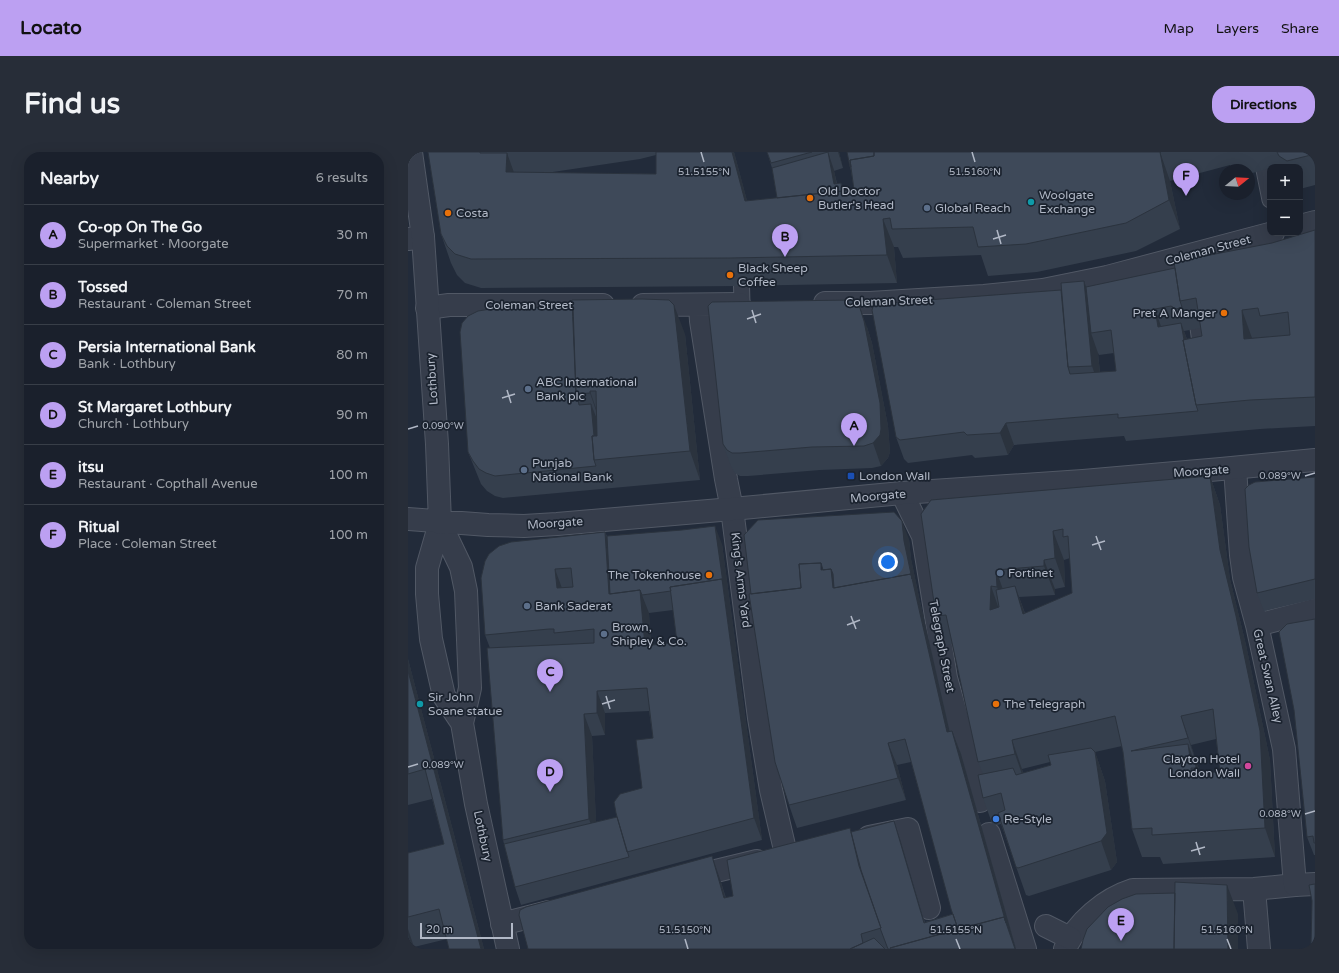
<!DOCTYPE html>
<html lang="en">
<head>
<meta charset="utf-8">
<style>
  :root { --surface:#1a202c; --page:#272d38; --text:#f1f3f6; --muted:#9fa3a9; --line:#383e48; --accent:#bca0f2 }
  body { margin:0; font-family:"Varela Round",sans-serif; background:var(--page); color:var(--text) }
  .controls { position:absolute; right:12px; top:12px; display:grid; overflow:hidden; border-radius:8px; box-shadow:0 4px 16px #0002 }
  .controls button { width:36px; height:36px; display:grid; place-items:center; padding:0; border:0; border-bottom:1px solid var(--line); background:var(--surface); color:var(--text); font:20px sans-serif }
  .compass { position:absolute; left:811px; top:12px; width:36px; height:36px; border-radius:50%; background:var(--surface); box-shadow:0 4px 16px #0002; rotate:72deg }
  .scale { position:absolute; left:12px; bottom:10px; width:93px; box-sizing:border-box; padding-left:4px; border:2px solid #b1b8c6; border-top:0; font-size:11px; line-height:14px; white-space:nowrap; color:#b1b8c6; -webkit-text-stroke:3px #1b232f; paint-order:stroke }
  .you { position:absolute; left:480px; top:410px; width:14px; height:14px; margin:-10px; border:3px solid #fff; border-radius:50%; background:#1a73e8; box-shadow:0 0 0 6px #1a73e833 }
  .badge { display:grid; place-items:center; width:26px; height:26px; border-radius:50%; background:var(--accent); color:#111; font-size:13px; font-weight:700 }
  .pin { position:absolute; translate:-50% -33px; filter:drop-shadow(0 1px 2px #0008) }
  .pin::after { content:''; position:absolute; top:21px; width:14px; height:12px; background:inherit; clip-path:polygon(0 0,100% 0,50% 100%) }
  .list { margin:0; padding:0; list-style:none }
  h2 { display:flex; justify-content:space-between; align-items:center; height:52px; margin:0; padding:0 16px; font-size:17px }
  h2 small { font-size:13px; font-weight:400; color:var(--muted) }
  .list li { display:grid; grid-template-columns:26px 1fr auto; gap:12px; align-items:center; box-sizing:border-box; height:60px; padding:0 16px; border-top:1px solid var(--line) }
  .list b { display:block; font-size:15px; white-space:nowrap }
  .list p { margin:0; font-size:13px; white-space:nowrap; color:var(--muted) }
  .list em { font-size:13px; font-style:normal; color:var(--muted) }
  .map { position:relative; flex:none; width:907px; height:797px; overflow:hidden; border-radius:16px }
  header { display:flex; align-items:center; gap:24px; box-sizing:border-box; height:56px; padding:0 20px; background:var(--accent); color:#111 }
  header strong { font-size:19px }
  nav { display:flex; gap:22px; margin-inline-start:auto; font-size:14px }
  .intro { display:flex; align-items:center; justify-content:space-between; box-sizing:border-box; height:96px; padding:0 24px }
  h1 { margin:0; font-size:28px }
  .button { padding:10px 18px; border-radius:16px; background:var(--accent); color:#111; font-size:14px; font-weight:700 }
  main { display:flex; gap:24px; padding:0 24px }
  aside { flex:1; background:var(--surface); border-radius:16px; box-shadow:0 4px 16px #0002 }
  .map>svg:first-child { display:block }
</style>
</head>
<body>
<header>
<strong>Locato</strong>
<nav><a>Map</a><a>Layers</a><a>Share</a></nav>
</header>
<div class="intro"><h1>Find us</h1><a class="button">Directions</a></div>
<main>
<aside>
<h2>Nearby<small>6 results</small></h2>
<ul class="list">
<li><span class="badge">A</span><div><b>Co-op On The Go</b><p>Supermarket · Moorgate</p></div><em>30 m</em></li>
<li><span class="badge">B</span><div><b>Tossed</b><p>Restaurant · Coleman Street</p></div><em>70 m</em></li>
<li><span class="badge">C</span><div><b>Persia International Bank</b><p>Bank · Lothbury</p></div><em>80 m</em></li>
<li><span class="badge">D</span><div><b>St Margaret Lothbury</b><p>Church · Lothbury</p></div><em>90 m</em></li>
<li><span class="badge">E</span><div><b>itsu</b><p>Restaurant · Copthall Avenue</p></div><em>100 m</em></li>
<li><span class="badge">F</span><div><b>Ritual</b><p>Place · Coleman Street</p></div><em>100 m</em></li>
</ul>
</aside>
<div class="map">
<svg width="907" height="797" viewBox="0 0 907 797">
  <rect width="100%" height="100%" fill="#222b3a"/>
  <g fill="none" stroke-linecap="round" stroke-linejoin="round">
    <defs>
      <path id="service" d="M856,18L862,48
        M333,114L334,152
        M790,176L794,205"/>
      <path id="pedestrian" d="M494,341L515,384L538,526L572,649
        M581,682L617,797
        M846,737L851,797
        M657,797C669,770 697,747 725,738L846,737L887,733"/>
      <path id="minor" d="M892,74L907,70
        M0,87L15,85
        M417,151H462L576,144L635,138L699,125L865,81
        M235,153L331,152
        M292,153L293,169L318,327L324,357L351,566L363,638L378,702
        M19,156L41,153H195
        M827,316L833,403L836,425L849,473L876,597L887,733L907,732
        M32,371L53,415L58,439L62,536L54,571L68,652L100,797
        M32,371L19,416V442L23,487L36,544L54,571
        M849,473L907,458
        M461,685L500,677L521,756
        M279,726L349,709
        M94,772L141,760
        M638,774L662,786"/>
      <path id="tertiary" d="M3,0L15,85L29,292L32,371
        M0,367L80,373L116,374L149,372L324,357L494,341L675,329L813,317L907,308"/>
    </defs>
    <use href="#service" stroke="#515865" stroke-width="17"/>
    <use href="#pedestrian" stroke="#515865" stroke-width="24"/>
    <use href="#minor" stroke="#515865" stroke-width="24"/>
    <use href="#tertiary" stroke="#515865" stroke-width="24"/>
    <use href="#service" stroke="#363d4b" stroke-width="15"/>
    <use href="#pedestrian" stroke="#363d4b" stroke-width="22"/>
    <use href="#minor" stroke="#363d4b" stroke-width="22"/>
    <use href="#tertiary" stroke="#363d4b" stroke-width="22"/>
  </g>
  <path fill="#353f4d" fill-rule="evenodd" d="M20,0H326L339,49L369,46L364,16L359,0H431L435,16L426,19L429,31H433L436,39L446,38L443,19L442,15L439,0H907V33L892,37V15H875L874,13L866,15H862V16L841,22V18H824L822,13L762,29L772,77L728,99L629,120L580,124L573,103L495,106L490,95H486L489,131L333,134L73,136L57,131L49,123L43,111L33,82ZM248,3V22L138,21L232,7Z
    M907,78V274L852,277L718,289L716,284L606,293L600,303L567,306L564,303L500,311L496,307L488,285L653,138L676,129L678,135L767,116L864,91ZM793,176L794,184L779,187L776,179ZM690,201L691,203L706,201L708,219L692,220Z
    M459,175L464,191L480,274L482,300L480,306L473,314L464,316L412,318L340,324H332L327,321L323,314L315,292Z
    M277,182L292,328L95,346L87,344L79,339L73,332L60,300Z
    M802,324L812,353L822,427L838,493L862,608L867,705L755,712L752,705H734L724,677L715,600L714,594L687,600L697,629L709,710L703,718L621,744L618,743L593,672L585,674L575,646V622L570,610L544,492L538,493L528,464L513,362ZM662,406L664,441L617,461L611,445L647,443V437L657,435L656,408ZM808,587L812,620L792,621L783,593ZM642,610L643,613L615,621L614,617Z
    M907,325V447L856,459L849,441Z
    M197,380L199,384L314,392L354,688L113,753L107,735L95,688L82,496L77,483V409ZM265,458L269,490L243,494L241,461ZM241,559L245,586L234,636L209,665L188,670L184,584L197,583V561Z
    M501,387L503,407L511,445L542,580L544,579L553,602L608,797H120L304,704L312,727L318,746L325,744L443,680L486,669L492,687L517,770L545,762L503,610L489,613L498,648L389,676L381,653Z
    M907,467V703H906L899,685Z
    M0,507L76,797H41L39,787L6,795L7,797H0V701L36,692L24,647L0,653Z"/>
  <path fill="#2b333e" d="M324,0H326L347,78L337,49Z
    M420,0L426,18L432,50L426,32Z
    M430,0H431L435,16Z
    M752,0L762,29L772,77L761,48Z
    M99,1L109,29L98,20Z
    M475,67L486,95L489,131L479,103Z
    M676,129L686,158L683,181L690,201L694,243L684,214Z
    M266,153L277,182L292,328L282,299Z
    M451,153L459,175L464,191L480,274L482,300L480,306L473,314L465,291Z
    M747,157L755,180L750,175Z
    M834,158L844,186L836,187Z
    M773,171L781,193L789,253Z
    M182,239L192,268V270L182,241Z
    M183,252L192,275L188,308Z
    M598,271L606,293L600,303L592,281Z
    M802,324L812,353L822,427L838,493L862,608L867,705L857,676L812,398Z
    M494,369L501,387L503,407L511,445L547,603L539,580L503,422L496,389Z
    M307,374L314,392L354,688L346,666Z
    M645,379L656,408L657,435L647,406Z
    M197,380L205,402L208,446L201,442Z
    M636,408L647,437V443L636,414Z
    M147,417L155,439L149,436Z
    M423,417L432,440L425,436Z
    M588,418L598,446L599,463L589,435Z
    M583,434L593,463L582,458Z
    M607,434L617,462H615Z
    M232,438L241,461L245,517L237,494Z
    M0,507L76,797H73L0,519Z
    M189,539L197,561V583L189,561Z
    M176,562L184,584L189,689L181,667Z
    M773,564L797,634L798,645L788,616L782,606L780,592L787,611V607L780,586Z
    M544,579L553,602L608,797H607L596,765Z
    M604,588L614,617L617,631L607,602Z
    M480,591L489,613L498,648L490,626Z
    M687,600L697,629L709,710L703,718L693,689Z
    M486,669L492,687L522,789L516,771Z
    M304,704L312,727L324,769L316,746Z
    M819,733L830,762V797H820Z
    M0,777L6,795L7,797H4L0,782Z"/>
  <path fill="#3e4959" stroke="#2b333e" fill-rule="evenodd" d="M20,0H72V1H99L98,20L248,22V0H324L337,49L446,38L442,8L466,4V0H753H752L761,48L718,71L618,92L570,95L565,75L484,77L482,66L475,67L479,103L322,106L63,107L47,102L39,94L33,82Z
    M359,0H404L363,11Z
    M420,0L426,32L433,31L434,39L369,46L364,16Z
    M439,0H466V4L442,8L443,15H442Z
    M869,0H907V2L879,9L871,4Z
    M907,78V245L842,248L788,253L775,188L794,184L788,146L772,149L766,110L864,91ZM850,156L852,164L880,160L882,183L836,187L834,158Z
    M767,116L772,149L774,155L768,157L763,154L747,157L750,175L773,171L776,188H775L788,253L790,259L710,266V262L598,271L592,281L559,283L556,280L492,288L488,285L464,158L466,152L653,138L660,215L662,222L708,219L703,178L683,181L678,135Z
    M676,129L684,214L660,215L653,131Z
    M234,147L261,148L266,153L282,299L186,308L184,284H189L188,239H182V241L168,242L164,148Z
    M443,148L451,153L456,169L472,251L473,277L472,283L465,291L456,294L404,295L332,301H324L319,298L315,292L300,154L304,150Z
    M165,154L168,242L170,247L171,253L183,252L186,284H184L186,308L188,314L87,324L78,321L71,317L65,309L60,300L52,180L54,171L60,164L70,159L83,157Z
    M802,324L812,398L828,464L852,579L857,676L744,683V676L724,677L715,600L707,564L604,588L607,602L570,610L538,463L528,464L513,362L523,348ZM655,377V385L660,384L664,441L615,462L607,434L588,438L591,455L582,458L583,434L589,435L588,418L636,414V408L647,406L645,379ZM805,557L812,620L783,621V616H788L787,606H782L780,592L723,599L780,586L773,564Z
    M907,325V427L849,441L841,395L837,337L841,333L847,330Z
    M486,360L494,369L496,389L504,427L503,422L426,436L425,422L423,417L415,418L413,411L391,412L393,436L343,442L336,383L350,368Z
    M307,374L315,431L314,427L262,435L263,439L234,443L232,438L202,442L199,384L274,378Z
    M197,380L201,442L232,438L237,494L269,490L262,435L314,427L346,666L219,700L208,661L206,650L212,642L234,636L228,588L245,586L239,536L189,539V561L176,562L181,667L95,688L79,496L186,491V477L146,481V477H141L77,483L73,426L77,409L81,402L91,394L103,390ZM163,416L165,435L149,436L147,417Z
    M413,411V418L423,417L425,436L503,422L539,580L544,579L598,771L596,765L550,777L543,757L497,587L480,591L490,626L381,653L367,610L341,442L393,436L391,412Z
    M907,467V691H906L905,684L899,685L886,558L871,480L879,472Z
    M0,519L73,797H41L31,757L0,765V701L36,692L17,617L0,622Z
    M683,596L687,600L699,681L693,689L610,716L608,715L590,661L597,658L593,641L575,646L570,623L605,616L608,623L643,613L640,603Z
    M209,665L221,705L107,735L96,692Z
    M486,669L516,771L545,762L550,777L482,796L483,797H480L472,776H473L453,718L443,680Z
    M442,676L451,714L473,776L453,782L455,791L442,797H120L111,763L112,758L118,755L304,704L316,746L325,744L319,708Z
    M767,730L819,733L820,797H766Z
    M907,732V797H905L903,793L904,749L901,733Z
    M767,741L766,797H673L675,788L679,777L700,755L714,747L728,742Z
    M596,765L607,797H483L482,796Z
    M0,782L4,797H0Z
    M466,786L477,797H442Z"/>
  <path fill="none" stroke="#b1b8c6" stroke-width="1.5" d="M293,0L296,10M564,0L567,10M589,78L593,92M585,87L598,83M344,158L348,171M339,167L353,162M99,238L103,251M94,246L107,242M0,277L10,274M897,324L907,321M688,384L693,398M684,393L697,389M443,464L448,477M439,473L452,468M198,544L202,557M194,552L207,548M0,615L10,612M897,662L907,659M788,690L792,703M783,699L797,695M277,787L280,797M548,787L552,797M819,787L823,797"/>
  <g fill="#e8710a" stroke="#1b232f" stroke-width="1.5">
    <circle cx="402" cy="46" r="4"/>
    <circle cx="40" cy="61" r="4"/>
    <circle cx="322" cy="123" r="4"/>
    <circle cx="816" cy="161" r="4"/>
    <circle cx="301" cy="423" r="4"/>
    <circle cx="588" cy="552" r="4"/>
  </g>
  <g fill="#0f9aa8" stroke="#1b232f" stroke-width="1.5">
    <circle cx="623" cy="50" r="4"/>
    <circle cx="12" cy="552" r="4"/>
  </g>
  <g fill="#5c6f8a" stroke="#1b232f" stroke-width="1.5">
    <circle cx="519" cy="56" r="4"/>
    <circle cx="120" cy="237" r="4"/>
    <circle cx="116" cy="318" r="4"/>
    <circle cx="592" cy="421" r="4"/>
    <circle cx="119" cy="454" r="4"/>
    <circle cx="196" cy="482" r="4"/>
  </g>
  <rect fill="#1a4fb4" stroke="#1b232f" stroke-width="1.5" x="439" y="320" width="8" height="8" rx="2"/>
  <circle fill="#d1479c" stroke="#1b232f" stroke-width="1.5" cx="840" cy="614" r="4"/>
  <circle fill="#3f7fe0" stroke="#1b232f" stroke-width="1.5" cx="588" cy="667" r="4"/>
  <g text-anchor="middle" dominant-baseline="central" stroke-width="3.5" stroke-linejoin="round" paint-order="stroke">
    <g font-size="12" fill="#b1b8c6" stroke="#1b232f" text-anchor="start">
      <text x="410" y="39">Old Doctor<tspan x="410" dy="14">Butler's Head</tspan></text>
      <text x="631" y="43">Woolgate<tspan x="631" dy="14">Exchange</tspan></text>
      <text x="527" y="56">Global Reach</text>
      <text x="48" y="61">Costa</text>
      <text x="330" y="116">Black Sheep<tspan x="330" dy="14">Coffee</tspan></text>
      <text x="808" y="161" text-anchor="end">Pret A Manger</text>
      <text x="128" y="230">ABC International<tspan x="128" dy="14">Bank plc</tspan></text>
      <text x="124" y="311">Punjab<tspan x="124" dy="14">National Bank</tspan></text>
      <text x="451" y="324">London Wall</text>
      <text x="600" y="421">Fortinet</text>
      <text x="293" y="423" text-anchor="end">The Tokenhouse</text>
      <text x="127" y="454">Bank Saderat</text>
      <text x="204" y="475">Brown,<tspan x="204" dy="14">Shipley &amp; Co.</tspan></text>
      <text x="20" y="545">Sir John<tspan x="20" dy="14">Soane statue</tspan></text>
      <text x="596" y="552">The Telegraph</text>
      <text x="832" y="607" text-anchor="end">Clayton Hotel<tspan x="832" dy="14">London Wall</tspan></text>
      <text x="596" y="667">Re-Style</text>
    </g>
    <g font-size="12" fill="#b1b8c6" stroke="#1b232f">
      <text transform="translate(800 98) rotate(-15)">Coleman Street</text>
      <text transform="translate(481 149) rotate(-2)">Coleman Street</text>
      <text x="121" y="153">Coleman Street</text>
      <text transform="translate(24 227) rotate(-94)">Lothbury</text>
      <text transform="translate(793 319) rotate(-4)">Moorgate</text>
      <text transform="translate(470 344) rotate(-5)">Moorgate</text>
      <text transform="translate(147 371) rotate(-4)">Moorgate</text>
      <text transform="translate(333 428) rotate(83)">King's Arms Yard</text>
      <text transform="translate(534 494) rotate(79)">Telegraph Street</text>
      <text transform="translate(860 524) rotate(77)">Great Swan Alley</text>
      <text transform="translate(75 684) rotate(78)">Lothbury</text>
    </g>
  </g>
  <g font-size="10" text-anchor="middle" fill="#b1b8c6" stroke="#1b232f" stroke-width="3.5" stroke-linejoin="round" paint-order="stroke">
    <text x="296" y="23">51.5155°N</text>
    <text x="567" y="23">51.5160°N</text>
    <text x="35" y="277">0.090°W</text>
    <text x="872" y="327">0.089°W</text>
    <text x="35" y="616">0.089°W</text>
    <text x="872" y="665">0.088°W</text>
    <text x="277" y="781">51.5150°N</text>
    <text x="548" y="781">51.5155°N</text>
    <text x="819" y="781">51.5160°N</text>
  </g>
</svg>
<div class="controls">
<button>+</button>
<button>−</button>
</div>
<svg class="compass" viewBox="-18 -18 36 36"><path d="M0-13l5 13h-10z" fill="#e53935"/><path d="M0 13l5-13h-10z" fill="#9fa3a9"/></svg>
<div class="scale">20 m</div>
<div class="you"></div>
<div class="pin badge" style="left:446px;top:294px">A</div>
<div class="pin badge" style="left:377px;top:105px">B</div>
<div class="pin badge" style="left:142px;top:540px">C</div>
<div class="pin badge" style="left:142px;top:640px">D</div>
<div class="pin badge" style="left:713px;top:789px">E</div>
<div class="pin badge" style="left:778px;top:44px">F</div>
</div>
</main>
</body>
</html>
